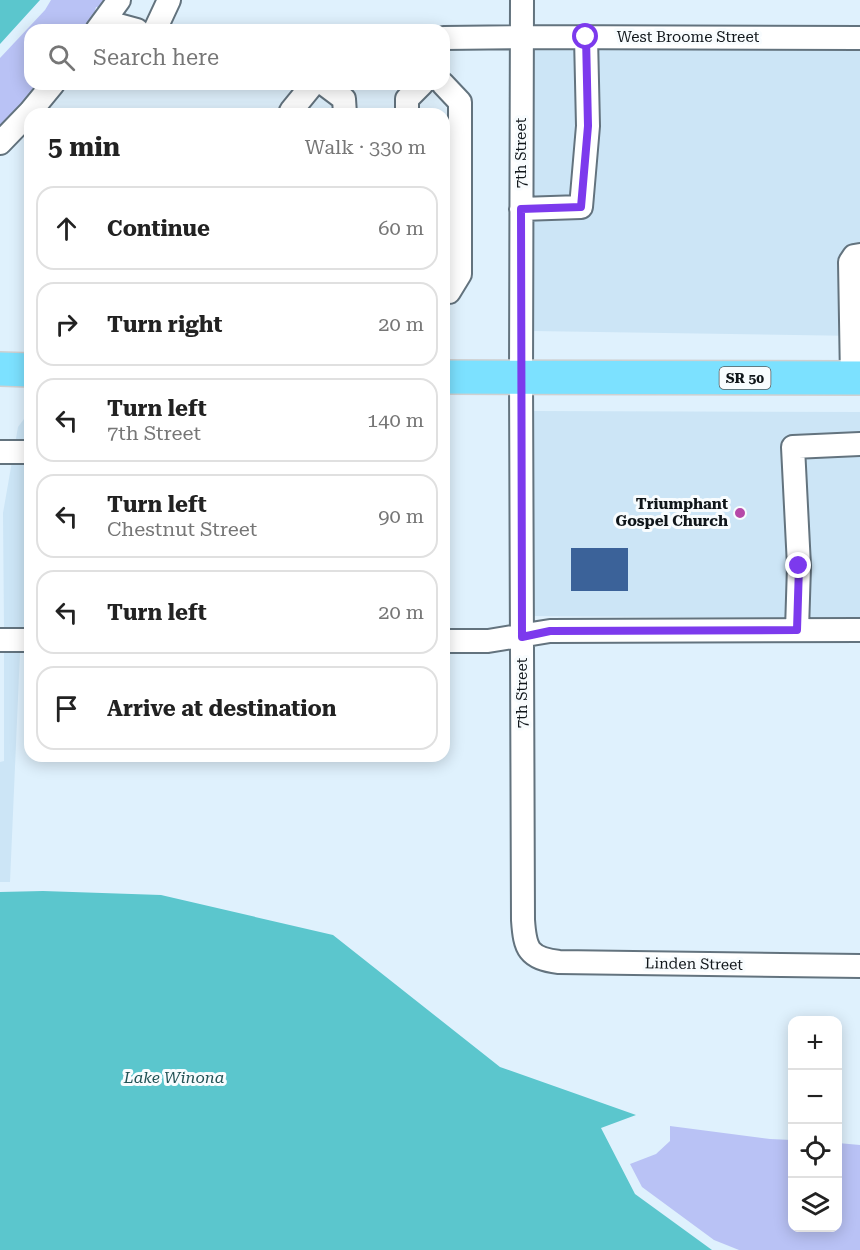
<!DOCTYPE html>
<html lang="en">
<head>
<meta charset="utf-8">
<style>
  :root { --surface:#fff; --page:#f6f6f6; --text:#222; --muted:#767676; --line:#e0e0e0 }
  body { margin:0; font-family:"Roboto Serif",serif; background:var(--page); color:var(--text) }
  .controls { position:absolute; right:18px; bottom:18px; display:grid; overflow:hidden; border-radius:12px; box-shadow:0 3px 15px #0003 }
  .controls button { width:54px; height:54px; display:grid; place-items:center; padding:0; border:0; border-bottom:2px solid var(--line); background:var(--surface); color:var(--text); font:30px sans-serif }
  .stop { position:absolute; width:18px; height:18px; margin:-14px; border:4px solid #7c3aed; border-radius:50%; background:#fff }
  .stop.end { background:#7c3aed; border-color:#fff; box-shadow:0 2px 6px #0008 }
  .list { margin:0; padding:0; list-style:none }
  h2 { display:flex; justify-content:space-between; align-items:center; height:78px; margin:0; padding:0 24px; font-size:26px }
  h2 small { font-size:20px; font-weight:400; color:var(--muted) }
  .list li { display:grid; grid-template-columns:39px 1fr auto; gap:18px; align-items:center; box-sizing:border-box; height:84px; margin:0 12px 12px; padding:0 12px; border:2px solid var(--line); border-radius:18px }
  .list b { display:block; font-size:22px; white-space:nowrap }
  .list p { margin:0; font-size:20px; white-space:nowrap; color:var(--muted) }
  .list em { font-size:20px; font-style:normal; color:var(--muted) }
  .icon { flex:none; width:33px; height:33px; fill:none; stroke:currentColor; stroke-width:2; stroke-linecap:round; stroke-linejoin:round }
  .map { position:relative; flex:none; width:860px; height:1250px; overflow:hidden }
  .search { position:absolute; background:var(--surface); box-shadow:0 3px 15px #0003; left:24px; top:24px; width:426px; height:66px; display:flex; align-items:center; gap:15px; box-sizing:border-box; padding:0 21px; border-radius:18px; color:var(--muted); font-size:22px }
  .panel { position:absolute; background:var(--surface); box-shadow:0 3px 15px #0003; left:24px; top:108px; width:426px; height:654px; border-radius:18px }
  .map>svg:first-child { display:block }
</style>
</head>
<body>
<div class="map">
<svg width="860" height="1250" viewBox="0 0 860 1250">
  <rect width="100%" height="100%" fill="#dff1fd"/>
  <path fill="#cce5f6" d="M532,49L860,50V336L532,331Z
    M30,411V628H4L3,513L18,427Z
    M532,411L860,412V618L532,616Z
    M4,652H20L10,882H0V762L4,761Z"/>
  <path fill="#b9c2f5" d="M51,0H105L100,8L96,7L94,15L82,30H30V84H39L23,103L0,126V58L45,10Z
    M670,1126L770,1139L792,1140V1228H838V1143L860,1145V1250H739L714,1240L642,1187L630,1164L656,1154L670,1141Z"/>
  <path fill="#5bc6cd" d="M0,0H40L0,44Z
    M43,891L161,895L333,935L500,1067L636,1115L601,1128L635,1194L712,1250H0V892Z"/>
  <path fill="#3b6299" d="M571,548H628V591H571Z"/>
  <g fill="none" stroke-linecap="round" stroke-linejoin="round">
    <defs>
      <path id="minor" d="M522,0L521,378L523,920C525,949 528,958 559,962L860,966
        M104,21L137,30
        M97,30L119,0
        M155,30L169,0
        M444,38L522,37L860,38
        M324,84L344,99L345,114
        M443,84L460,102V274L449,292H444
        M291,114V111L313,84
        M407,114V99L422,84
        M0,143L30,112L53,84
        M521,209L581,207L588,126L586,37
        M852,378L850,262L854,256L860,255
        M0,452H30
        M797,630L799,566L793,447L860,444
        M0,640H30
        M444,641H488L550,631L860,630"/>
      <path id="highway" d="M0,369L30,370
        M444,377L860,378"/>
    </defs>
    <use href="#minor" stroke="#63737e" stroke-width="26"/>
    <use href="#highway" stroke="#cfd0d1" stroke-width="36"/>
    <use href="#minor" stroke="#fff" stroke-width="22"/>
    <use href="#highway" stroke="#7ce1ff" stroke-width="33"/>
  </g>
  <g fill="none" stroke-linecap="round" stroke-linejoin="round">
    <path stroke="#7c3aed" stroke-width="8" d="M586,37L588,126L581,207L521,209L522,637L550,631L797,630L799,566"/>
  </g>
  <circle fill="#b649a8" stroke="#f8fcfe" stroke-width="2" cx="740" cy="513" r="6"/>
  <g text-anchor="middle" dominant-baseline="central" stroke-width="6" stroke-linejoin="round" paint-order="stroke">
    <rect fill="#f8fcfe" stroke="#565b5e" stroke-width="1.5" x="719.5" y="367" width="51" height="22" rx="4.5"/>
    <g font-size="14" font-weight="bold" fill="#10161a">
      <text x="745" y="378">SR 50</text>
    </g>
    <g font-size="15" fill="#10161a" stroke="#f8fcfe">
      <text x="688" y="37">West Broome Street</text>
      <text transform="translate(521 153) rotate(-90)">7th Street</text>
      <text transform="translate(522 693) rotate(-90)">7th Street</text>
      <text transform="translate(694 964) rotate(1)">Linden Street</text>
    </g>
    <g font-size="15" font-weight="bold" fill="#10161a" stroke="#f8fcfe" text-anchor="end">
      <text x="728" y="504">Triumphant<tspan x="728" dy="17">Gospel Church</tspan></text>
    </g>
    <g font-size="16" font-style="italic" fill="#225255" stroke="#f8fcfe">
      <text x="174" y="1077">Lake Winona</text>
    </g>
  </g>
</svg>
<div class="controls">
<button>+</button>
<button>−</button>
<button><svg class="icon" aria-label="locate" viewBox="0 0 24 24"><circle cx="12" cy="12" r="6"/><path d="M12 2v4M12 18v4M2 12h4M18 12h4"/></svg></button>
<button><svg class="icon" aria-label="layers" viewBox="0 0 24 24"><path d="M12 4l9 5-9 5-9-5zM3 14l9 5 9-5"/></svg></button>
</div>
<div class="stop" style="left:586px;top:37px"></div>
<div class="stop end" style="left:799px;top:566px"></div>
<div class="search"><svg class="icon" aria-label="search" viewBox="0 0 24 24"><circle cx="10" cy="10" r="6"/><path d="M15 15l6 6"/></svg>Search here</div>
<section class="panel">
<h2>5 min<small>Walk · 330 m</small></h2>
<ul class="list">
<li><svg class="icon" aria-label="ahead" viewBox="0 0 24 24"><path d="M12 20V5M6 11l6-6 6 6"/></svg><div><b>Continue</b></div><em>60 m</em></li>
<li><svg class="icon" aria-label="right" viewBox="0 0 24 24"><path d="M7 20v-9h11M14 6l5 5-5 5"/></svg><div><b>Turn right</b></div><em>20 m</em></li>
<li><svg class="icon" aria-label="left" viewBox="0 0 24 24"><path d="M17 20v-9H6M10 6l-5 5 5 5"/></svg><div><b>Turn left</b><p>7th Street</p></div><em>140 m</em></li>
<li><svg class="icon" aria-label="left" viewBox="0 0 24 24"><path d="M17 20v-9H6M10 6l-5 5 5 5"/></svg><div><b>Turn left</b><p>Chestnut Street</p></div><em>90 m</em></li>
<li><svg class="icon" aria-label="left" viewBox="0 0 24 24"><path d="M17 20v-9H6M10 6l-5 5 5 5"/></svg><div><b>Turn left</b></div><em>20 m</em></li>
<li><svg class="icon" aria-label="arrive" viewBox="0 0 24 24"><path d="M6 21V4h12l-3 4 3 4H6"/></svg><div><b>Arrive at destination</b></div></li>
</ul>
</section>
</div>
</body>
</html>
